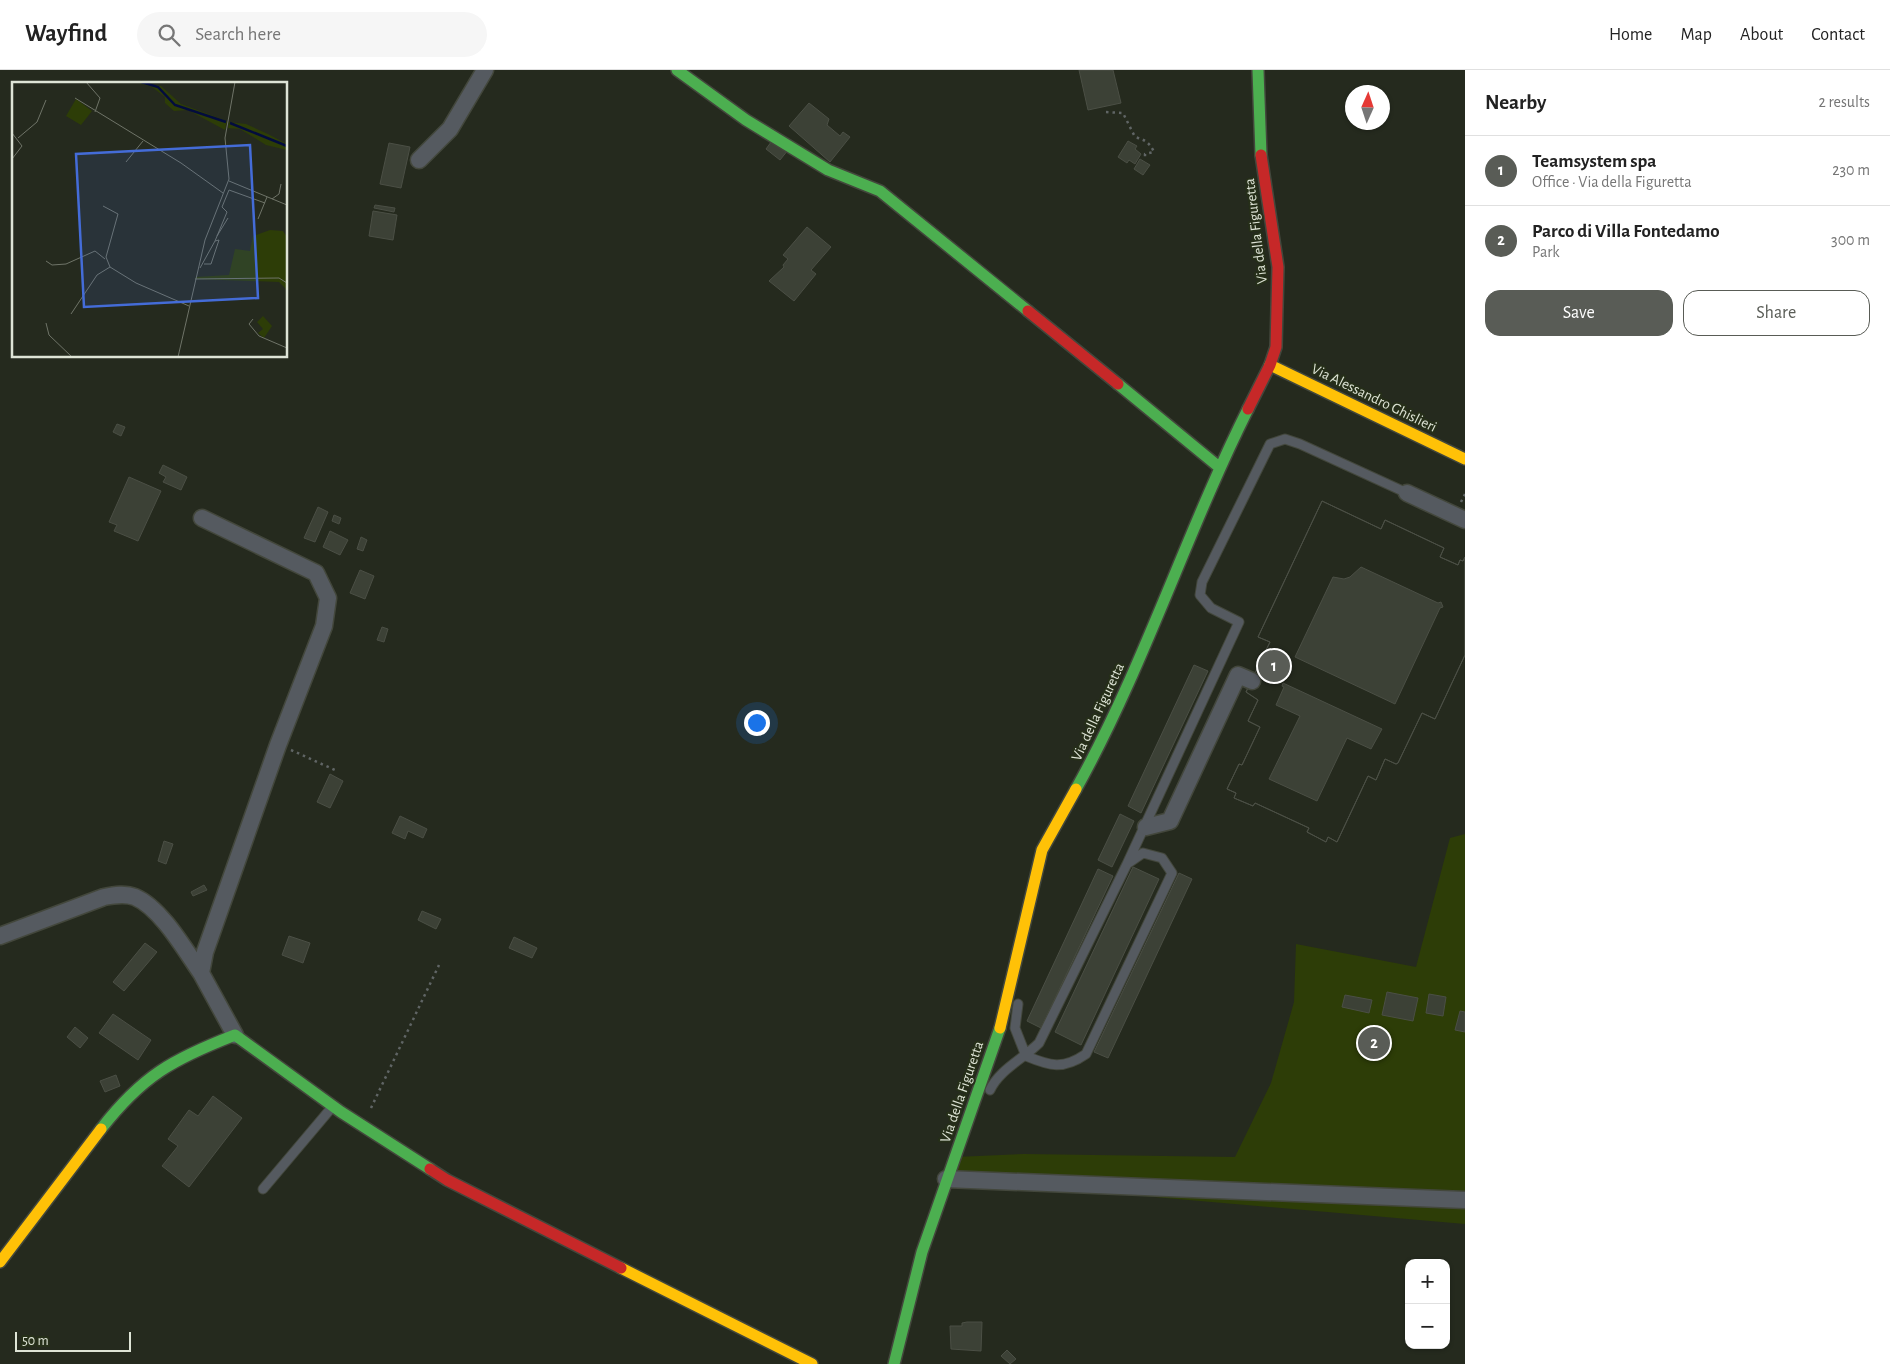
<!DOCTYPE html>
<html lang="en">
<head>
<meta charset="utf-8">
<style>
  :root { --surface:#fff; --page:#f6f6f6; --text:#222; --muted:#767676; --line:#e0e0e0; --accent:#595c56 }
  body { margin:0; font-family:"Alegreya Sans",sans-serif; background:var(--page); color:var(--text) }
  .controls { position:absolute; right:15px; bottom:15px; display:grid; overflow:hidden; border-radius:10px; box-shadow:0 1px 4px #0004 }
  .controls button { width:45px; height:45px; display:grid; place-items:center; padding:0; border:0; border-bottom:1px solid var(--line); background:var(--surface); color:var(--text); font:25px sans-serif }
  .compass { position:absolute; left:1345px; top:15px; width:45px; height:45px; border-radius:50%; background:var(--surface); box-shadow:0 1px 4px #0004; rotate:3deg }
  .scale { position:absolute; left:15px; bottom:12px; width:116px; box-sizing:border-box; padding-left:5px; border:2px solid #dee4d6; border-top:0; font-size:14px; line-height:18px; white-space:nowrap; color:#dee4d6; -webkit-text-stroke:4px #262f19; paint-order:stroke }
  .you { position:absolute; left:756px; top:652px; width:18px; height:18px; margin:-12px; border:4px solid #fff; border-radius:50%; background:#1a73e8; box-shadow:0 0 0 8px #1a73e833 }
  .badge { display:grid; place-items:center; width:32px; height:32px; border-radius:50%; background:var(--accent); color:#fff; font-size:16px; font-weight:700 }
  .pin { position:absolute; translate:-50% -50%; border:2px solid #fff; box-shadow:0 1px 5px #0006 }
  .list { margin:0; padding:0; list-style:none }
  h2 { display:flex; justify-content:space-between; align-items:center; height:65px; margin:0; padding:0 20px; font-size:21px }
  h2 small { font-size:16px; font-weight:400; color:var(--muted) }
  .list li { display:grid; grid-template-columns:32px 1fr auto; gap:15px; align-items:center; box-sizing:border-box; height:70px; padding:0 20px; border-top:1px solid var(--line) }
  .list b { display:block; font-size:19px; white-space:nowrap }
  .list p { margin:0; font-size:16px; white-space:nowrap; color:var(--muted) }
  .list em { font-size:16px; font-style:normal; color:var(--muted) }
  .actions { display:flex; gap:10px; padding:15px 20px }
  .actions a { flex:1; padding:11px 0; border:1px solid var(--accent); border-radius:15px; text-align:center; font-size:18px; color:var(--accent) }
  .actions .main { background:var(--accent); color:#fff }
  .icon { flex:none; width:28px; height:28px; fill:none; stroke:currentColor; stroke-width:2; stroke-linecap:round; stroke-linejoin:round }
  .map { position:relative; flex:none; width:1465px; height:1294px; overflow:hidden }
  header { display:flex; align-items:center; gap:30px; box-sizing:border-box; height:70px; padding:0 25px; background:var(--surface); border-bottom:1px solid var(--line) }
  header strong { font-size:24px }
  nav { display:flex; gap:28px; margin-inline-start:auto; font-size:18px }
  .search { width:350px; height:45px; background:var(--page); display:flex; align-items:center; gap:12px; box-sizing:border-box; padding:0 18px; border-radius:28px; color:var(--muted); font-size:19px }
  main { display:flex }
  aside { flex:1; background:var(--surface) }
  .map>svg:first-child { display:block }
</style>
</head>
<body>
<header>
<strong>Wayfind</strong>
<div class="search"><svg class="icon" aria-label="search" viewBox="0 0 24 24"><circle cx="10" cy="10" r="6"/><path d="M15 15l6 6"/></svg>Search here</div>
<nav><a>Home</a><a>Map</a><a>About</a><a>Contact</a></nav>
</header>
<main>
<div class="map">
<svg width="1465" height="1294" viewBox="0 0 1465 1294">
  <rect width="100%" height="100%" fill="#252a1e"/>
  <path fill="#2d3d07" d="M1465,764V1154L946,1109L956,1087L1024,1084L1235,1087L1271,1013L1294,932L1296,874L1416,897L1450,768Z"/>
  <path fill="#3c4136" stroke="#4b4f45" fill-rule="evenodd" d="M1079,0H1113L1121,33L1088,40Z
    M809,33L829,49L827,55L840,66L843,62L850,67L830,92L789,56Z
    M774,68L788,80L780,90L766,79Z
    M1128,71L1137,76L1135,79L1141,84L1135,94L1129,90L1127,93L1118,87Z
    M389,73L410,77L401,118L380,114Z
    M1140,89L1150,95L1143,105L1134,99Z
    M375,135L395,138L394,142L374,138Z
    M373,141L397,145L393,170L369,166Z
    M807,157L831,177L811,200L816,204L794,231L769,211L784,197L783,195L788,189L783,185Z
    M117,354L125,357L121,366L113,362Z
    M163,395L187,407L181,420L163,412L166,407L159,403Z
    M129,407L161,421L138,471L114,461L117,455L109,452Z
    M1322,431L1381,459L1385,450L1444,478L1440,487L1458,495L1460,490L1463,491L1465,487V585L1435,649L1422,643L1398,693L1396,694L1385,689L1376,710L1368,706L1337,772L1328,767L1326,772L1307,762L1309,758L1255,733L1253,736L1234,728L1236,723L1227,719L1239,694L1242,695L1260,657L1248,651L1258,630L1246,622L1270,572L1258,567ZM1361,497L1438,533L1441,532L1443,537L1440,538L1395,634L1295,587L1333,507L1344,509L1350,507ZM1283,613L1382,659L1371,679L1347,668L1317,731L1269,709L1300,646L1276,635L1284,617L1282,616Z
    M1322,431L1381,459L1385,450L1444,478L1440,487L1458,495L1460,490L1463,491L1465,487V585L1435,649L1422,643L1398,693L1396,694L1385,689L1376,710L1368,706L1337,772L1328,767L1326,772L1307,762L1309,758L1255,733L1253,736L1234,728L1236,723L1227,719L1239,694L1242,695L1260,657L1248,651L1258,630L1246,622L1270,572L1258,567Z
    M318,437L328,442L315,472L304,468Z
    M334,445L341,448L339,454L332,451Z
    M330,461L348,470L340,485L323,477Z
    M361,467L367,470L363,481L357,479Z
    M360,500L374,506L365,529L350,523Z
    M382,557L388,559L384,572L377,570Z
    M1194,595L1208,601L1141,743L1128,736Z
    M330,704L343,711L330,738L317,732Z
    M1120,744L1134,751L1112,797L1098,790Z
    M400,746L427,759L423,768L408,761L405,769L392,763Z
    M164,771L173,774L166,794L158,791Z
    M1133,797L1159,809L1081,975L1055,962Z
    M1098,799L1113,806L1041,958L1027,951Z
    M1179,803L1192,809L1108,988L1094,982Z
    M204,815L207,820L193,826L191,822Z
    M422,841L441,849L436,859L418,850Z
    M289,866L310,873L303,893L282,885Z
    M514,867L537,878L532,888L509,878Z
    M145,873L157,882L124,921L113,912Z
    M1387,922L1418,928L1413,951L1382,945Z
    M1429,924L1446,927L1443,946L1426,943Z
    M1345,925L1372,930L1369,943L1342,937Z
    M1460,941L1465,942V962L1455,960Z
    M113,944L151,970L138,990L99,963Z
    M75,957L88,968L80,978L67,967Z
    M116,1005L120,1016L105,1022L100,1011Z
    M213,1026L242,1048L189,1117L162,1096L178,1076L168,1069L189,1040L198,1046Z
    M967,1252H982L981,1281L951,1279L950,1256H962V1253Z
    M1007,1280L1016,1289L1010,1294L1001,1286Z"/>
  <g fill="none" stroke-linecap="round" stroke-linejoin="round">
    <defs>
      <path id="lane" d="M1127,794L1239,552L1211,538L1200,525L1202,512L1270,374L1285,369L1300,374L1407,423
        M990,1020C999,1000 1023,989 1039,973L1127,794L1143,783L1162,788L1172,803L1086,984C1063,1000 1050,996 1026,986L1015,958L1018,934
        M263,1119L333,1036"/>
      <path id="street" d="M419,90L450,59L485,0
        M1407,423L1465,450
        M202,448L316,503L328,528L324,556L278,675L205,882L201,903L235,965
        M1146,757L1170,751L1238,605L1252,611
        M0,866L104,827C114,825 125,823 135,827C161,838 185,880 201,903
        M946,1109L1465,1130"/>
      <path id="fast" d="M677,0L746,50L828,100L880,121L1028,241
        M1258,0L1261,85
        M1118,314L1219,397
        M1076,719C1144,597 1186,463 1248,339
        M101,1059C142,1006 173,989 235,965L341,1042L430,1099
        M894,1294L922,1182L1000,958"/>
      <path id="slow" d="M1270,295L1465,389
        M1000,958L1042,780L1076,719
        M0,1192L101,1059
        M621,1198L812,1294"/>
      <path id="jam" d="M1028,241L1118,314
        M1248,339L1270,295L1276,277L1278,197L1261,85
        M430,1099L447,1110L621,1198"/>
    </defs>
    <use href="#lane" stroke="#43473c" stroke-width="11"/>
    <use href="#street" stroke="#43473c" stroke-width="19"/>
    <use href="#fast" stroke="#43473c" stroke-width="14"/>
    <use href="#slow" stroke="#43473c" stroke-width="14"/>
    <use href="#jam" stroke="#43473c" stroke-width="14"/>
    <path stroke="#606565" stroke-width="2.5" stroke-dasharray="2.5 4" stroke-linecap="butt" d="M1106,42L1123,43L1135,67C1145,70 1149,72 1154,82L1145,84V90
      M1461,432L1465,424
      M291,680L337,701
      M371,1038L439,895"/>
    <use href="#lane" stroke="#555a60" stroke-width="9"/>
    <use href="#street" stroke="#555a60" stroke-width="16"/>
    <use href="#fast" stroke="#4caf50" stroke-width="11"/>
    <use href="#slow" stroke="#ffc107" stroke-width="11"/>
    <use href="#jam" stroke="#c62828" stroke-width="11"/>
  </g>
  <g text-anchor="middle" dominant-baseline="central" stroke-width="4" stroke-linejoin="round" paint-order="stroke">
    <g font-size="15" fill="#dee4d6" stroke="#262f19">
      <text transform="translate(1256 161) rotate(-97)">Via della Figuretta</text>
      <text transform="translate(1374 328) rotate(26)">Via Alessandro Ghislieri</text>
      <text transform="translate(1098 642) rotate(-65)">Via della Figuretta</text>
      <text transform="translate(962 1022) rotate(-71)">Via della Figuretta</text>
    </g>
  </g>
  <g transform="translate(12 12)">
    <rect width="275" height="275" fill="#252a1e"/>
    <path d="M124,0L149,4L169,22L215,39L213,48L176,28L162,29L153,21V15L140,5ZM64,17L80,29L69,43L54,34ZM217,40L234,42L256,52L275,62V68L254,63L228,47L216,46ZM258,148L271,149L275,155V208L267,200L183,197L184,195L217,193L223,167L238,169L241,154ZM251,234L260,244L252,256L246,251L251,247L245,240Z" fill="#2d3d07"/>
    <path fill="none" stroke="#030c3e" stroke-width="2.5" d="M129,0L146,5L163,23L214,40M218,41L275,64"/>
    <path fill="none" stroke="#6f7468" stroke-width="1" d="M74,0L88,16L83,30M63,16L169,81L211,111M0,51L10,64L0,77M6,56L25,40L34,18M114,80L131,59M217,99L275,123M260,117L267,112L269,102M91,124L106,132L94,175L98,185M246,137L255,115M205,154L216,136M203,159L215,130L210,125L217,108L253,121M34,179L40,183L54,182L83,169L93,177M188,186L203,159L207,158L199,182H192M183,197L267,196L275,201M59,232L85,193L98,185L124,201L177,224M241,237L237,242L247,254L275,266M34,241L37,253L60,275M166,275L193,158L217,97L213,56L223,0"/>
    <path fill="#446cd8" fill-opacity="0.15" stroke="#446cd8" stroke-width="2.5" d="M238,63L246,216L72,225L64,72Z"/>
    <rect width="275" height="275" fill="none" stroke="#dee4d6" stroke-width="2.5"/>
  </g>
</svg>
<div class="controls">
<button>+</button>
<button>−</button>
</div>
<svg class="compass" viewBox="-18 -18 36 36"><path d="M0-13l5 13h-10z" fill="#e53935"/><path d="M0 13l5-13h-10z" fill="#767676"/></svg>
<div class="scale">50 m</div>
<div class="you"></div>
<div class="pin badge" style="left:1274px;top:596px">1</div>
<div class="pin badge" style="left:1374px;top:973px">2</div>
</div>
<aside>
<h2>Nearby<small>2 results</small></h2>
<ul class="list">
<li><span class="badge">1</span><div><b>Teamsystem spa</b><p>Office · Via della Figuretta</p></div><em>230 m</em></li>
<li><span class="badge">2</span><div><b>Parco di Villa Fontedamo</b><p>Park</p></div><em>300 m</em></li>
</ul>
<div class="actions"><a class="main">Save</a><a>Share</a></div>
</aside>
</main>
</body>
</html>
